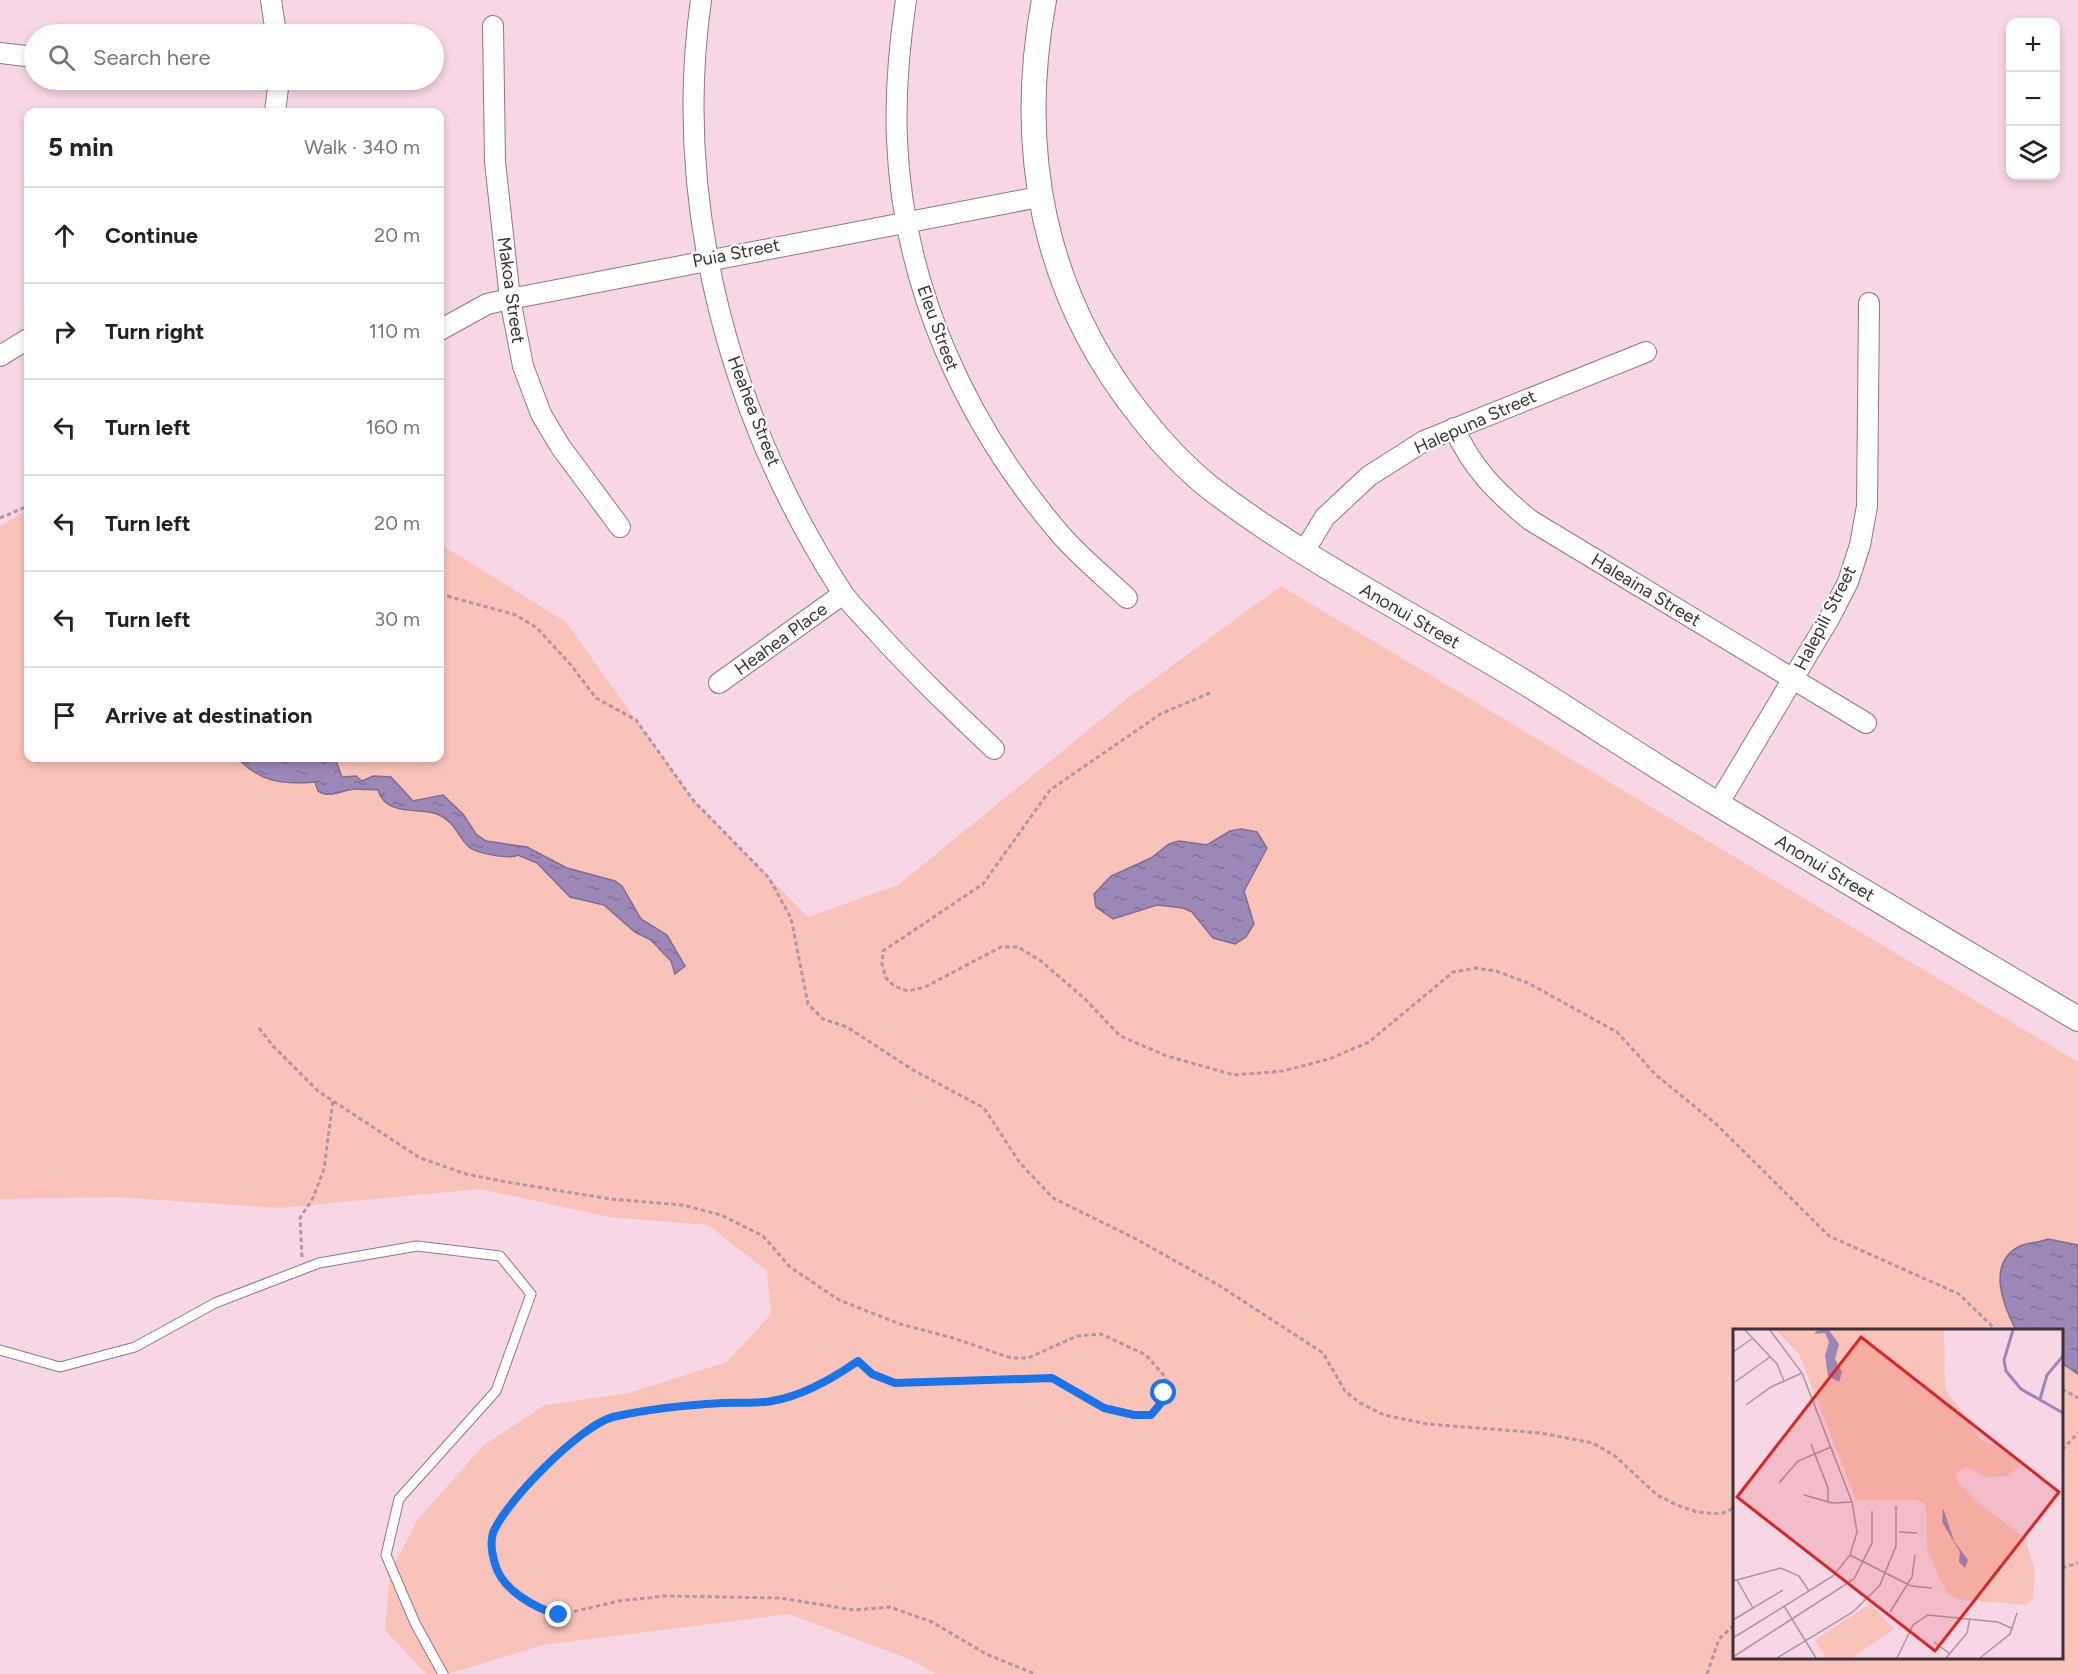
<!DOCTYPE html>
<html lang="en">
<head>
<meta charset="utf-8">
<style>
  :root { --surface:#fff; --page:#f2f2f2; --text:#222; --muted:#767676; --line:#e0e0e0 }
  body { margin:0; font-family:Figtree,sans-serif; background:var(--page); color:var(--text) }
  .controls { position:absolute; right:18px; top:18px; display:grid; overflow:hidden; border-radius:12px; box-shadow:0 3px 9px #0003 }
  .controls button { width:54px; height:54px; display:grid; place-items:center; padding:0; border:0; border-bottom:2px solid var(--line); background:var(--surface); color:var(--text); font:30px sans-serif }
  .stop { position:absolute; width:18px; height:18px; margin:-14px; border:4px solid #1a73e8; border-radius:50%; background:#fff }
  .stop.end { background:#1a73e8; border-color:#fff; box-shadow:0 2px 6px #0008 }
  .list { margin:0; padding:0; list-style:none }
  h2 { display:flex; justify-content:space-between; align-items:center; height:78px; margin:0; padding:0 24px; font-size:26px }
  h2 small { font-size:20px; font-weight:400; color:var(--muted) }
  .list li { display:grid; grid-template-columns:39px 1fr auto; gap:18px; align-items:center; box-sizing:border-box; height:96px; padding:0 24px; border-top:2px solid var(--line) }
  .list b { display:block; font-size:22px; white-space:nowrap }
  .list em { font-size:20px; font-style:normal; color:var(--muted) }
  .icon { flex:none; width:33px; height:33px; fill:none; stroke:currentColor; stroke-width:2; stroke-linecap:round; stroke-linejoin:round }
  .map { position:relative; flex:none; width:2078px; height:1674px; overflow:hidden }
  .search { position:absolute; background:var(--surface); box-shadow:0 3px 9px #0003; left:24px; top:24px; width:420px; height:66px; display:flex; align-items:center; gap:15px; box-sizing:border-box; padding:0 21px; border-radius:33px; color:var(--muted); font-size:22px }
  .panel { position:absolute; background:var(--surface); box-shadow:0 3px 9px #0003; left:24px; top:108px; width:420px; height:654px; border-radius:12px }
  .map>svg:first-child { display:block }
</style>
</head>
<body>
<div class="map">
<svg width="2078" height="1674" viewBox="0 0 2078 1674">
  <defs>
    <pattern id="water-ripples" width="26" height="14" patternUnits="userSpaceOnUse" patternTransform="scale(1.5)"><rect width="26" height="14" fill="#9c88b8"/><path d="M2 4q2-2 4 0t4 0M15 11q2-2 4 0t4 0" fill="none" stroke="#807096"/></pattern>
  </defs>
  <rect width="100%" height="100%" fill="#f7d6e6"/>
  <path fill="#f9c3b9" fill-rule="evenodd" d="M28,509V758H440V544L566,622L693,800L808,917L898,885L1124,701L1281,586L2078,1062V1674H937L909,1659L789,1614L543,1645L448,1674H426L385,1630L390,1572L418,1519L484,1445L545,1405L629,1393L727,1362L771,1314L767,1271L708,1225L610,1217L480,1189L279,1208L116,1197L0,1199V527ZM1734,1330H2062V1658H1734Z"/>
  <path fill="url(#water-ripples)" stroke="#806e91" stroke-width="1.5" d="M237,758H335L342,777L356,776L362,781L373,776L391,777L413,801L443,795L463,814L476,834L486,841L527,847L567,868L615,881L622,886L641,919L667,935L685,966L675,974L671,961L651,940L635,932L604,905L570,897L537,863L518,855C509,860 476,853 469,847C457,836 455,821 437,814C418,807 386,817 378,790C371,789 364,790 358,789C343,788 332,800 318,791L315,782C282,785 261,782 237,758Z
    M1241,829L1257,832L1267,848L1244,891L1254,924L1246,937L1235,944L1213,938L1192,912L1183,908L1157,905L1113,919L1096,907L1094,894L1111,876L1151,858L1169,844L1179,841L1207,845L1230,831Z
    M2048,1239L2078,1245V1374L2062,1363V1330H2016C2003,1305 1986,1263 2020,1246C2029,1242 2039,1243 2048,1239Z"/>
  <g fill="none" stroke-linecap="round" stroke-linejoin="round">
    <defs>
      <path id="service" d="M0,1350L60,1367L135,1347L215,1303L319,1263L417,1246L500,1256L531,1294L496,1391L399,1499L386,1555L415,1623L443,1674"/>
      <path id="minor" d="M271,0L276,34
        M701,0C672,205 730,419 842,592C852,607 867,620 878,633C915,674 954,711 994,749
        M906,0C899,47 895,93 897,140C903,287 966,425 1061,535C1081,558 1105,577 1127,598
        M493,26L495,162L510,299L523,366L541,414L560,446L620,527
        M0,53L34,57
        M275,112L279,80
        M440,330L487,304L510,299L1039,197
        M0,356L28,339
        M1454,428C1472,468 1496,492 1530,520L1866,723
        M1303,553L1325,517L1369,476L1424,441L1646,352
        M719,683L843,594
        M1718,804L1830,617L1848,582L1860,545L1867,506L1869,303"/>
      <path id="tertiary" d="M1044,0C1016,150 1043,293 1139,414C1159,440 1183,466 1209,487C1309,564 1422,619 1529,685C1593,725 1656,767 1721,806C1840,878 1959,948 2078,1019"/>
    </defs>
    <use href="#service" stroke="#937685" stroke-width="11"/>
    <use href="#minor" stroke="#937685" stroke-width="22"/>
    <use href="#tertiary" stroke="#937685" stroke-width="26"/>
    <path stroke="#b197a4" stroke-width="3" stroke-dasharray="4.5 3" stroke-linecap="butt" d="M0,518L28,506
      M440,594L516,615L537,628L571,665L596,698L636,720L693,800L769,878L791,918L808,1004L823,1019L847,1027L913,1070L984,1108L1020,1163L1053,1198L1136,1239L1220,1286L1323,1353L1345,1391L1360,1403L1384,1415L1427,1424L1541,1433L1593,1443L1615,1456L1657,1495L1677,1505L1697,1512L1721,1514L1734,1508
      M1210,693L1162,713L1050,790L983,884L883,951L882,964L886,978L894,986L908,991L925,987L1001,947H1018L1041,961L1085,999L1120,1036L1167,1056L1234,1075L1283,1071L1329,1059L1369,1042L1453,972L1476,968L1496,971L1528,983L1617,1032L1656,1075L1716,1124L1829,1236L1959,1294L1996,1330
      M259,1028L274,1047L318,1091L420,1158L466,1174L501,1181L610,1199L683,1205L721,1215L763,1236L790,1267L839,1300L900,1324L953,1338L1011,1358H1028L1077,1336L1101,1334L1146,1355L1166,1378L1161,1403L1151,1415H1134L1104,1408L1052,1378L895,1383L872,1374L858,1361L801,1393L770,1402L696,1405L611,1418L582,1433L524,1490L501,1519L493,1534L491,1552L498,1576L537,1609L559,1615L619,1601L665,1596L780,1598L854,1610L890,1607L932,1622L986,1654L1035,1674
      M302,1257L300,1218L313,1198L324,1169L333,1100
      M2062,1389L2078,1398
      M2062,1450L2078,1433
      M2062,1568L2078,1563
      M1707,1674L1719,1639L1734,1625"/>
    <use href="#service" stroke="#fff" stroke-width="9"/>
    <use href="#minor" stroke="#fff" stroke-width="20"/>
    <use href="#tertiary" stroke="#fff" stroke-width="24"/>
  </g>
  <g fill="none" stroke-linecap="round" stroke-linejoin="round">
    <path stroke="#1a73e8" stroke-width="8" d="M559,1615C535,1608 502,1590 495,1564C492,1554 490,1543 493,1533C505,1502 581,1425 613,1417C648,1409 686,1405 722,1403C738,1402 756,1404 772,1401C803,1396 832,1379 858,1361L872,1374L895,1383L1052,1378L1104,1408L1134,1415H1151L1161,1403L1164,1393"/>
  </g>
  <g text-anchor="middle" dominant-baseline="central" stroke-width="4.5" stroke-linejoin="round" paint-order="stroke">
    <g font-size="18" fill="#3d3037" stroke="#fff">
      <text transform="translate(736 253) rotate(-11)">Puia Street</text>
      <text transform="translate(511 290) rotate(82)">Makoa Street</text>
      <text transform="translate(938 328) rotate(70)">Eleu Street</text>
      <text transform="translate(754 411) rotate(69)">Heahea Street</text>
      <text transform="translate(1475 422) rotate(-24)">Halepuna Street</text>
      <text transform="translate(1646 590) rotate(31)">Haleaina Street</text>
      <text transform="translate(1410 616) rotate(30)">Anonui Street</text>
      <text transform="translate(1825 618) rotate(-63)">Halepili Street</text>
      <text transform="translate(781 639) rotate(-36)">Heahea Place</text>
      <text transform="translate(1825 868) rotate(31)">Anonui Street</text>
    </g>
  </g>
  <g transform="translate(1733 1329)">
    <rect width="330" height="330" fill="#f7d6e6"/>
    <path d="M43,1H211L212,59L247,110L286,130V138L275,147L254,148L234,138L223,144L225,153L244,173L291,208L302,241L300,269L293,276L225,270L213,263L194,221L193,175L182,171H123L66,25Z" fill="#f9c3b9"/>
    <path d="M137,275L161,300L119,329H93L82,311Z" fill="#f9c3b9"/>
    <path d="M85,1H96L106,15L102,30L109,43L106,53L95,47L92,26L96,13L92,4L81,5ZM210,179L221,212L235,231L232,239L226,233L227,223L209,193Z" fill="#9c88b8"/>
    <path fill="none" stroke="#9c88b8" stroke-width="3" d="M280,1L271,31L273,42L288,60L330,84M307,70L314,46L330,27"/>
    <path fill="none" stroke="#ad94a0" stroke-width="1.5" d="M12,1L44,35L51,52M0,23L20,9M2,53L37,28M13,76L38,58L69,44M78,115L95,159V173M46,154L65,132L98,118M71,166L99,174L119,173M166,203L184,204M117,226L178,257L199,259M4,251L20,279M0,252L48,239L66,247L76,262M51,277L83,329M157,283L179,248L182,226M0,291L50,261M0,309L100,247L117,226L124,203L119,173L69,44L37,1M201,313L216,324M0,328L121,250L139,214V182M44,329L120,283L147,256L163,217V177M164,329L180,296L195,286L265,293L280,300M213,329L234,304L237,289M247,329L277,305L284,284"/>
    <path fill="#d62828" fill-opacity="0.15" stroke="#d62828" stroke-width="3" d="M128,8L326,163L202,322L4,168Z"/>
    <rect width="330" height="330" fill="none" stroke="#3d3037" stroke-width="3"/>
  </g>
</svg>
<div class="controls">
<button>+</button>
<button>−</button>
<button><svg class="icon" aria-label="layers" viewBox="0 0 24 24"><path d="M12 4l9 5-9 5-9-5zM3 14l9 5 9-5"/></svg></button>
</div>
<div class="stop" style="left:1164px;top:1393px"></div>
<div class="stop end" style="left:559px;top:1615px"></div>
<div class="search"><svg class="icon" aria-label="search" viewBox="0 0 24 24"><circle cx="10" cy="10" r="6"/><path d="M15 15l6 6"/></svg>Search here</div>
<section class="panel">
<h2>5 min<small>Walk · 340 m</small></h2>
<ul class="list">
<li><svg class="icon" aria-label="ahead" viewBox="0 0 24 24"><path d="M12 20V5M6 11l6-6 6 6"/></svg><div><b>Continue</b></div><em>20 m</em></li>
<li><svg class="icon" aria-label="right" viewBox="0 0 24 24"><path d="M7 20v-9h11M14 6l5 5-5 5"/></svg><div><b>Turn right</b></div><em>110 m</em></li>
<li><svg class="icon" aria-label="left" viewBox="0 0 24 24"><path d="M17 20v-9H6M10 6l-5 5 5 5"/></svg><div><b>Turn left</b></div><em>160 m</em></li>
<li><svg class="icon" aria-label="left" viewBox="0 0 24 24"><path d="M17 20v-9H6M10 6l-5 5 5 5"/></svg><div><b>Turn left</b></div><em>20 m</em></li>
<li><svg class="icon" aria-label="left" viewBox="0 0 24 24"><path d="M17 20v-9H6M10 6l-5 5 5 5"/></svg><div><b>Turn left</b></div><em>30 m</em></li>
<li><svg class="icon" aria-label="arrive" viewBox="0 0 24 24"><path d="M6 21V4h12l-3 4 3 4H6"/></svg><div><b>Arrive at destination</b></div></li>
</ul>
</section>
</div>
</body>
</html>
